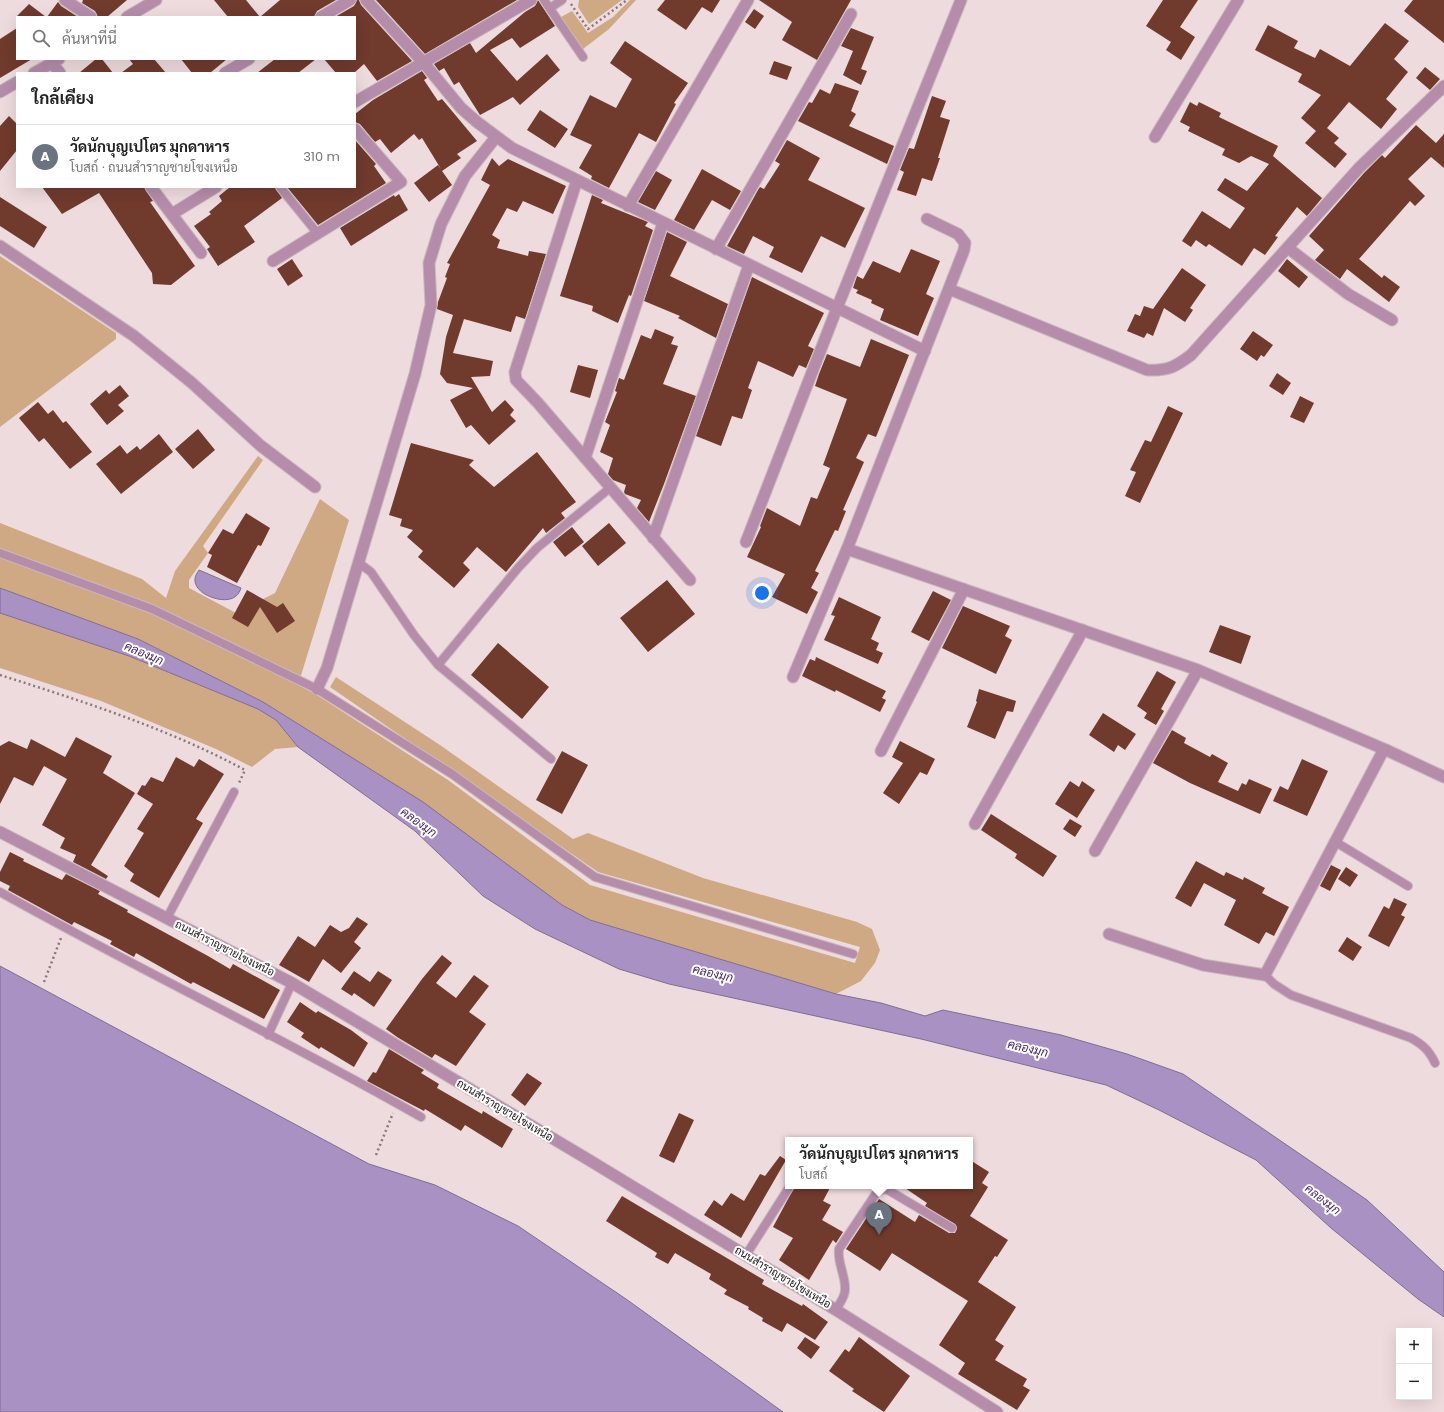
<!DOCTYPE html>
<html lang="th">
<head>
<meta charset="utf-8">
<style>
  :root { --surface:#fff; --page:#f2f2f2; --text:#222; --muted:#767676; --line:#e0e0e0; --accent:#287848 }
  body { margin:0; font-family:Poppins,Sarabun,sans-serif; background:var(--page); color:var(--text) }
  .controls { position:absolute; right:12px; bottom:12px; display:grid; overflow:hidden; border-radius:0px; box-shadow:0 4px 16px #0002 }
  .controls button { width:36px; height:36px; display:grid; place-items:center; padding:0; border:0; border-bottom:1px solid var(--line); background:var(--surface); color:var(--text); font:20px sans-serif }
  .you { position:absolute; left:762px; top:593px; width:14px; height:14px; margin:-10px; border:3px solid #fff; border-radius:50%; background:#1a73e8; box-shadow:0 0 0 6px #1a73e833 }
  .badge { display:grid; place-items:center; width:26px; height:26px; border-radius:50%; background:var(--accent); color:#fff; font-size:13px; font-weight:700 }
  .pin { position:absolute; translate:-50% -33px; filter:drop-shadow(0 1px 2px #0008) }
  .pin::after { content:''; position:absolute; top:21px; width:14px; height:12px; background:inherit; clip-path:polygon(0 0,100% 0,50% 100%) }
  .popup { position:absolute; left:785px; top:1137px; width:188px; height:52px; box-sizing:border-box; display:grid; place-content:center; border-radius:0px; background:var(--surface); filter:drop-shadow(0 1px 3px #0005); font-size:13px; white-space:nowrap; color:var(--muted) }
  .popup b { font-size:15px; color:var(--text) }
  .popup::after { content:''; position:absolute; left:50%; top:100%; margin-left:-8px; border:8px solid transparent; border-top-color:var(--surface) }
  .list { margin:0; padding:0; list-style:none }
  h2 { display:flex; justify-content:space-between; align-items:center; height:52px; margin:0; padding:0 16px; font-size:17px }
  h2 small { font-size:13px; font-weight:400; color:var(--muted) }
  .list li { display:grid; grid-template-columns:26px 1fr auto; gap:12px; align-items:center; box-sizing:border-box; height:64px; padding:0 16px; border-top:1px solid var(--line) }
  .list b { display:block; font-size:15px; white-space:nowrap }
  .list p { margin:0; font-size:13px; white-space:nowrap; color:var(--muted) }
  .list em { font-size:13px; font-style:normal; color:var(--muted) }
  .icon { flex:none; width:22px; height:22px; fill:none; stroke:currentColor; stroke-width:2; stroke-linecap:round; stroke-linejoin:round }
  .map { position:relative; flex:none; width:1444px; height:1412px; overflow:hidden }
  .search { position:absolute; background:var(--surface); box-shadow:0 4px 16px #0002; left:16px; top:16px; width:340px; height:44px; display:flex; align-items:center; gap:10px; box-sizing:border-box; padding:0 14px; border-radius:0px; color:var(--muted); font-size:15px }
  .panel { position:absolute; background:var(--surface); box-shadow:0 4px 16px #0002; left:16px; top:72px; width:340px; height:116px; border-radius:0px }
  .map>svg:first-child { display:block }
</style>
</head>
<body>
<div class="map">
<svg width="1444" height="1412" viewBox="0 0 1444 1412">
  <rect width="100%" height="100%" fill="#eedbde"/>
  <path fill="#cfa984" d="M579,0H622L589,24L578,7Z
    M630,0H636L609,29L583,49L561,17L572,11L588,33L613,17Z
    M0,256L116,333V339L0,427Z
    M258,456L263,460L203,546L208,553L189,580V588L251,621L263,599L275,593L320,499L349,520L298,685L317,695L448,780L590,885L855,963L860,947L598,872L330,687L336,677L440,745L573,839L588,833L703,878L857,922L872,929L880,950L875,963L861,981L836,994L590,920L562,905L309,731L263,702L138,639L0,588V523L142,579L166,598L175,571Z
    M0,613L129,656L258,709L276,720L298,747L275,749L252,767L216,749L101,701L0,668Z"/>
  <path fill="#aa91c4" stroke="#806d91" d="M199,570L241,588C240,591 238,595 236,596C225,606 193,594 195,579C195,576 197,573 199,570Z
    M0,588L138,639L263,702L423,802L562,905L590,920L836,994L881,1003L925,1016L943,1010L1061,1035L1127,1054L1183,1074L1367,1200L1444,1272V1317L1418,1299L1331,1228L1256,1160L1159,1110L1106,1085L921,1039L669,984L619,969L535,929L483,896L415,831L298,747L276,720L258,709L129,656L0,613Z
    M0,966L369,1164L435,1185L518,1226L626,1299L783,1412H0Z"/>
  <path fill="#703a2d" d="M83,0H127L107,17H98L95,11L82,3Z
    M214,0H246L260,17L280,0H336L317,11L314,17H228Z
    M357,0H359L361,5L412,61L377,81L364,64L354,73H336L324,59H355V17H335L354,6Z
    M376,0H517L425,54Z
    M538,0L555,26L520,48L512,38L490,50L517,81L547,54L560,70L520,105L513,97L480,115L459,82L454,85L444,68L439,71L434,64L470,43L476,53L525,12L535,6Z
    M665,0H720L712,13L702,7L686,30L657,10Z
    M759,0H851L817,60L782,40L792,22Z
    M1163,0H1198L1180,27L1195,37L1181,60L1166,50L1171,42L1146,26Z
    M1413,0H1444V43L1404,11Z
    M58,2L61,6L78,17H47Z
    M29,4L46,17H16Z
    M754,9L764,16L755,29L745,22Z
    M1385,23L1409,41L1394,59L1408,72L1386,99L1397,109L1381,129L1349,102L1327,128L1339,138L1334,143L1347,154L1335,168L1305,143L1316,131L1301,118L1321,95L1298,82L1302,74L1255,50L1268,25L1298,41L1294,48L1315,58L1320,49L1350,66Z
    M17,28V59H32L0,78V39Z
    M851,28L874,37L861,69L867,71L861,85L843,75L853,51L841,46Z
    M625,41L688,83L674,103L676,104L656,142L639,133L609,188L591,179L592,176L579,168L592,145L570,135L590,95L616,108L632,79L610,63Z
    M96,59H102L113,73H79Z
    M129,59H154L166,73H121L133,64Z
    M181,59H227L210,73H192Z
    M275,59H316L298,73H257Z
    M774,61L792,67L787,80L769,74Z
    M1425,67L1440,79L1430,90L1416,78Z
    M422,71L427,78L424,80L438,101L442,99L477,141L457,154L461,158L442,171L452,185L429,202L414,183L438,165L441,169L422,138L419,140L414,134L391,153L380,139L375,142L360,124L355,122V114L373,100Z
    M835,83L859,91L851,111L856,114L849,126L894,146L887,164L798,121L809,102L812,103L820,89L830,94Z
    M932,96L946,101L940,117L950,120L938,158H940L932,181L922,178L916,196L897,190L904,172L900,170L909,148L914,149Z
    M1190,102L1197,106L1199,102L1221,113L1219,117L1278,146L1273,156L1322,198L1307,216L1297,207L1275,236L1278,237L1265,255L1254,248L1242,266L1209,244L1206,247L1196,240L1191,247L1182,241L1202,211L1230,229L1245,208L1217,190L1225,178L1247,191L1269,164L1251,156L1239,163L1222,155L1225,149L1188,131L1190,127L1180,122Z
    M540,110L568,129L555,148L527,130Z
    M9,116L17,124V150L0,171V126Z
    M1416,125L1436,143L1444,134V168L1431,157L1408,179L1425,196L1415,206L1410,201L1359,259L1382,278L1384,275L1400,287L1389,302L1347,269L1340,279L1315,260L1324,250L1309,236L1364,173L1382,155L1385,158Z
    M355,140L376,164L374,166L386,183L318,225L287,187H355Z
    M787,140L820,158L808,180L865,208L845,248L821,236L802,273L769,257L774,247L753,236L744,254L727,246L758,190L760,187L764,189L780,164L775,161Z
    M492,158L499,166L508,159L566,186L553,214L523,201L517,212L507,208L492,235L500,240L497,248L528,256L529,251L546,254L525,319L516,316L511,332L464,319L453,353L493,361L490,376L471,377L492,412L505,400L514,410L510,415L516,421L489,445L471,425L466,428L450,400L473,388L447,383L440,374L446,337L453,315L437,309L438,302L447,278L445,277L450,264L447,263L490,185L481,180Z
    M702,169L741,191L730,210L712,200L694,230L674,220Z
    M656,171L672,180L655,210L638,202Z
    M42,187H144L153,201L150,202L195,266L171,285L153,284L152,273L99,193L62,214Z
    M230,187H275L282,198L244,226L255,242L218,266L207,249L210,247L194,226L211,214L209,212L222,201L219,196Z
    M399,194L408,210L351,246L340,228L394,195L395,197Z
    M592,195L603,200L601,203L648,222L645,226L653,230L631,296L629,295L618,323L592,311L593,306L560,296Z
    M0,197L47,227L34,248L0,226Z
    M667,232L687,242L670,276L728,304L716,338L678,318L680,316L644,301Z
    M911,249L940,261L926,294L934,298L918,336L880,320L884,309L871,303L872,300L856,293L858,290L853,288L857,276L863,279L873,261L900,273Z
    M292,259L303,276L288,286L277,269Z
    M1287,259L1308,277L1299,288L1278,271Z
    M1182,268L1206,285L1190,308L1193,310L1185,322L1164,308L1153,336L1147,333L1144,338L1127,331L1135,314L1140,316L1144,306L1153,309Z
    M752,277L824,313L808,346L814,349L806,368L799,365L793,377L758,361L748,388L752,390L742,419L732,416L721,446L696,436Z
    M655,329L674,337L671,344L678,346L663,384L696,396L664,484L649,522L637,508L641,500L625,494L624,492L626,485L613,480L608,474L613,458L600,452L610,425L605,422L617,392L615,391L619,378L624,380L641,335L651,339Z
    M1253,331L1273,345L1264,357L1261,355L1257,361L1240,349Z
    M871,339L909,355L876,437L868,434L856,458L864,462L843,510L846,511L838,531L835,530L815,571L819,573L811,588L818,592L807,614L772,597L785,574L747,557L761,527L760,526L767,508L800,526L811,497L817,499L830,468L823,465L847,399L815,386L819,374L827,354L860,367Z
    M578,365L598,370L590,398L570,392Z
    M1277,373L1291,383L1283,395L1269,386Z
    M120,385L129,396L118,405L124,411L107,425L90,404L106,390L109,394Z
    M1300,396L1314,403L1304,423L1290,417Z
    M38,402L48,414L53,410L63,423L66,421L92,452L70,469L44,438L39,442L19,418Z
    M1168,406L1183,413L1140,503L1125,496L1136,472L1130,470L1145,440L1151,442Z
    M198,429L215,450L193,469L175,449Z
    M159,434L173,452L121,494L96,464L120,445L127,454L137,446L140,450Z
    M411,443L474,460L469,465L494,487L537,452L576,502L561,513L565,518L546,533L543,528L506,572L477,547L463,563L470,570L454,588L418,557L423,551L407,537L413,530L400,526L402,519L389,515Z
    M246,513L270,528L261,546L258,545L237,583L207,567L212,555L208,553L223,529L233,534Z
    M609,523L626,543L598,566L582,546Z
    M572,527L584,542L565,557L553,542Z
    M667,580L695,614L648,652L620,618Z
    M247,590L277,607L283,603L295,621L277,633L260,607L248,627L232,618Z
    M933,591L951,600L929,641L911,632Z
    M839,597L881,617L871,639L879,643L876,650L883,653L878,664L824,640L835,616L831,615Z
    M963,606L1010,626L1005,636L1012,640L996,674L942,648Z
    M1220,625L1251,636L1241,664L1209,652Z
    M498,643L549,687L522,719L471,675Z
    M816,657L886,691L882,698L886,700L880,712L836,690L835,692L802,676L810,659L815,661Z
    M1157,671L1176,682L1161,709L1164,711L1156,725L1144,718L1147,713L1137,706Z
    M979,689L1016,701L1013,712L1007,711L995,739L967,727L977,702L976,701Z
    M1103,713L1136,734L1125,750L1118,745L1114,752L1089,735Z
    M1172,730L1186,738L1184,743L1210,757L1212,754L1228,763L1218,782L1238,791L1242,783L1246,785L1249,779L1272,789L1260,814L1190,783L1153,763Z
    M76,737L112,756L103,773L135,793L91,865L108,876L106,879L73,862L76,855L60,848L65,838L42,825L67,779L44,766L33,786L14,777L0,804V746L9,741L27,749L31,739L65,757Z
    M900,741L935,759L927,775L920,772L899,804L883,793L903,763L892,757Z
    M562,751L588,765L562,814L536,800Z
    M176,757L194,767L199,759L224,774L196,819L203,823L159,898L130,881L134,874L124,866L144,833L137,829L153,804L137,794L142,785L145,786L151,777L163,782Z
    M1302,759L1328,771L1307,816L1273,801L1280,786L1288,790Z
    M1070,781L1079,787L1082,781L1095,790L1077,818L1055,804Z
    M991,814L1057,856L1043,877L1015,858L1017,854L981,830Z
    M1070,819L1082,826L1075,837L1063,829Z
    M10,852L24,859L23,861L62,880L66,874L100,891L98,894L128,910L127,912L208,956L230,969L233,964L280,990L264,1019L193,982L191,984L136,953L134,957L110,944L112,941L74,922L72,925L8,890L10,886L0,881V872Z
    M1196,861L1224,876L1226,872L1243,880L1244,877L1265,888L1262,893L1289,907L1274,936L1266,932L1259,944L1224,925L1236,900L1204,883L1191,907L1175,898Z
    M1331,865L1341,870L1330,891L1320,886Z
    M1346,867L1358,875L1350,887L1338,879Z
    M1394,898L1407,904L1401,915L1405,917L1389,947L1368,936L1384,906L1389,909Z
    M357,917L368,924L354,942L361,948L341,973L323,959L309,982L279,965L298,936L315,947L330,925L341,932L349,928Z
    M1347,937L1362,947L1353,961L1338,951Z
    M442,955L452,963L436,983L456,998L474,975L489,986L469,1012L486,1024L456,1066L435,1054L432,1058L397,1037L386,1029L422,979Z
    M354,971L370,982L378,971L392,980L374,1007L354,993L352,996L341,989Z
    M300,1002L316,1013L318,1011L351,1030L368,1043L354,1067L321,1047L319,1049L301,1037L304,1033L287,1022Z
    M389,1049L424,1070L421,1073L439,1084L437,1088L482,1114L483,1111L513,1129L502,1148L465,1125L461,1131L425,1109L424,1111L367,1081L373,1072L376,1073Z
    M527,1073L542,1083L525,1106L511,1095Z
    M679,1113L694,1120L674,1163L659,1156Z
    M780,1156L786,1160L741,1238L704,1215L714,1200L722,1206L731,1193L744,1201L760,1174L765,1176Z
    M970,1160L989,1172L982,1183L988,1187L970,1216L1008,1240L997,1257L995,1256L978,1282L1016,1307L995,1340L1004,1346L995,1360L1027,1379L1023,1386L1030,1390L1017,1410L958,1374L965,1363L939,1345L968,1301L892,1253L880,1271L846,1249L879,1199L915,1222L919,1215L949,1233H955L957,1228L955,1224L925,1206L927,1203L902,1186H970Z
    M795,1186H831L823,1201L831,1205L822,1220L843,1232L836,1243L833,1240L809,1280L779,1260L793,1238L773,1227Z
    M622,1196L764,1280L762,1284L802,1306L803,1304L828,1322L815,1340L787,1323L782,1332L762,1321L763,1318L748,1309L749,1307L724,1294L727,1290L709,1279L711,1274L675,1253L668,1264L655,1257L657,1253L606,1221Z
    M805,1337L820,1347L811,1359L797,1348Z
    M859,1337L910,1376L884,1412L852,1391L854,1389L829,1371L845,1349L849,1352Z"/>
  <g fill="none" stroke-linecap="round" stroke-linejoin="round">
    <defs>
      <path id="service" d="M544,0L583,57
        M550,8L562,0
        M280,187L318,234
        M0,553L152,609L317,689L452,774L595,877L853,954
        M359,563L371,572L414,635L438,665L551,759
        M438,665L518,568L537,548L610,488
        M1334,841L1408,886
        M0,892C139,970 283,1038 421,1117
        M167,918L234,792
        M1265,975L1274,984L1291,995L1411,1038C1423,1045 1429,1050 1435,1063
        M268,1035L292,983
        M746,1255L790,1186
        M836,1310C839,1304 845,1297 845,1290C846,1276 837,1263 839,1249L877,1192L883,1189L888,1190L952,1228"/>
      <path id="minor" d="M65,0L91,17
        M366,0L423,62L461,108L477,122L512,148L925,351
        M127,17L156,0
        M321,17L350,0
        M52,63L60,73
        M34,73L59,59
        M225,73L249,59
        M0,92L17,82
        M355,102L531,0
        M1155,137L1238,0
        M577,180L515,372L516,380L538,403L690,580
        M151,187L201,253
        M628,206L748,0
        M172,214L216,187
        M0,246L134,336L192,383L261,446L315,487
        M1288,248L1348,294L1392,320
        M716,249L851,14
        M273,261L401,182L355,129
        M949,289L1147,370C1168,371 1175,367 1191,355L1359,168L1444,86
        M585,458L663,223
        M653,538L749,265
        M746,542L837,308L961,0
        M847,549L1198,670L1384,749L1444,777
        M793,677L847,549L964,250L965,243L958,234L927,219
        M317,689L327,668L415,374L431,305L429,263L441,224L465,176L496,137
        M881,751L964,589
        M975,824L1083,630
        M1095,851L1198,670
        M1109,934L1203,965L1265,975L1384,749"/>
      <path id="tertiary" d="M0,832L292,983L589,1160L836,1310L997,1412"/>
    </defs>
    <use href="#service" stroke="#c9b8bb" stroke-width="10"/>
    <use href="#minor" stroke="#c9b8bb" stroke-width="13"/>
    <use href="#tertiary" stroke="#c9b8bb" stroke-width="13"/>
    <path stroke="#867a7c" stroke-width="2.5" stroke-dasharray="2 3" stroke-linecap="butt" d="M571,4L588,29L627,0
      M0,675C82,701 169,729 245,770L239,783
      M44,982L61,938
      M376,1155L393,1113"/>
    <use href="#service" stroke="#b58daa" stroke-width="8"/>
    <use href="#minor" stroke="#b58daa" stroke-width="11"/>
    <use href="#tertiary" stroke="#b58daa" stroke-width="11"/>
  </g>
  <g text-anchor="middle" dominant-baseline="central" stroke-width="4" stroke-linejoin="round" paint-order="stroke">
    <g font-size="11" fill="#1e1819" stroke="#fff">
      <text transform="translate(225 948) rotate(27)">ถนนสำราญชายโขงเหนือ</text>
      <text transform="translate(505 1110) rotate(31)">ถนนสำราญชายโขงเหนือ</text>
      <text transform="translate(783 1277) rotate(31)">ถนนสำราญชายโขงเหนือ</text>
    </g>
    <g font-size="12" font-style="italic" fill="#472463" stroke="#fff">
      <text transform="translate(144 653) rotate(23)">คลองมุก</text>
      <text transform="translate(419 822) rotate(36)">คลองมุก</text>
      <text transform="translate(713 973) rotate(13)">คลองมุก</text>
      <text transform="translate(1028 1048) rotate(13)">คลองมุก</text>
      <text transform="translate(1323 1199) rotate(38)">คลองมุก</text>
    </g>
  </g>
</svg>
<div class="controls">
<button>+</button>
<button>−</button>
</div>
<div class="you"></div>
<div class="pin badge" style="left:879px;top:1235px;background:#6b7280">A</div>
<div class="popup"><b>วัดนักบุญเปโตร มุกดาหาร</b>โบสถ์</div>
<div class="search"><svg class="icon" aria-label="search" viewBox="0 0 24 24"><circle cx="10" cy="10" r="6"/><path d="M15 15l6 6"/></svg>ค้นหาที่นี่</div>
<section class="panel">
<h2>ใกล้เคียง<small></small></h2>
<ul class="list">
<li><span class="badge" style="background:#6b7280">A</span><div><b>วัดนักบุญเปโตร มุกดาหาร</b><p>โบสถ์ · ถนนสำราญชายโขงเหนือ</p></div><em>310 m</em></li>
</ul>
</section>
</div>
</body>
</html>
